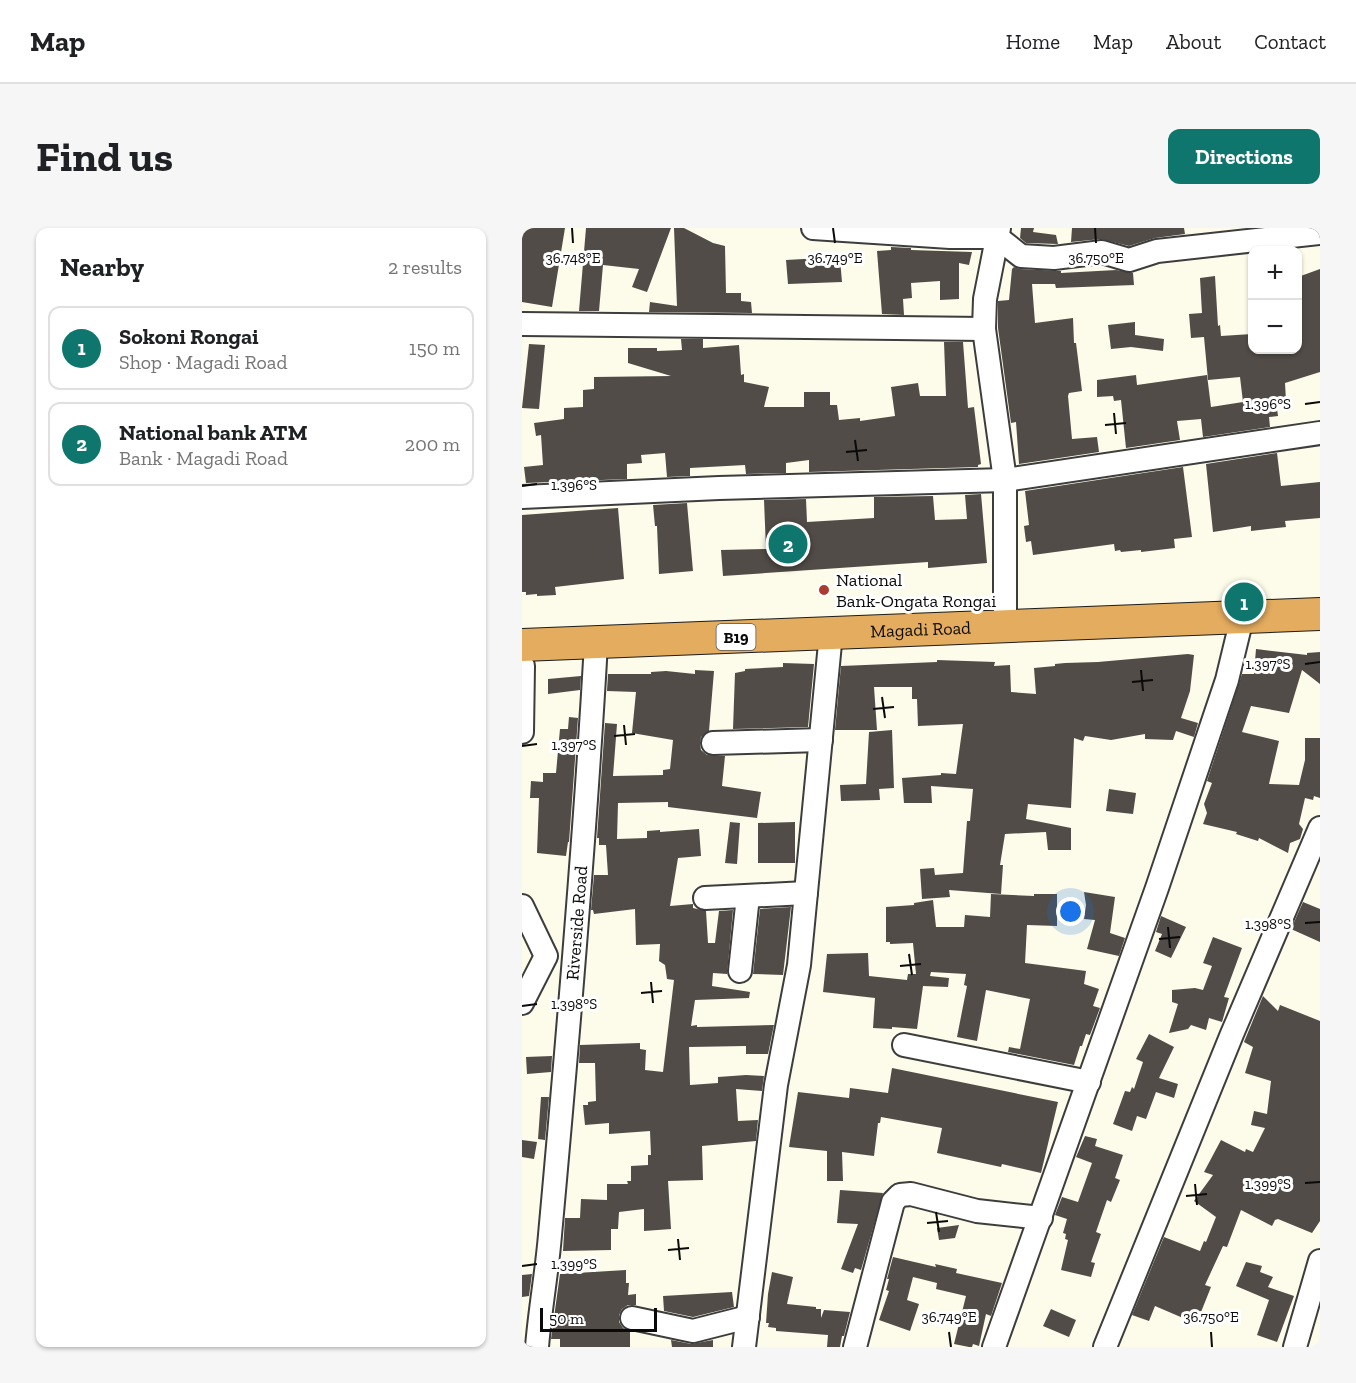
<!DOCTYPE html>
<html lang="en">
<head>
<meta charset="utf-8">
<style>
  :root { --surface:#fff; --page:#f6f6f6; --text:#202124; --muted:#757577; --line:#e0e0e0; --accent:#0f766e }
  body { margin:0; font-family:"Zilla Slab",serif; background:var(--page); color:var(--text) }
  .controls { position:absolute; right:18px; top:18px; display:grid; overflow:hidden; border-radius:12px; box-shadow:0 2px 4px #0004 }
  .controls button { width:54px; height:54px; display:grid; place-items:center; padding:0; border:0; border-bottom:2px solid var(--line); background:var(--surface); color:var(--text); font:30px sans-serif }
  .scale { position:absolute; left:18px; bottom:15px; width:117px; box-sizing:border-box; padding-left:6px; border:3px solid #0a0a0a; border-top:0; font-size:16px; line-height:21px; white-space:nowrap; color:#0a0a0a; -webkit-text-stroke:4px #fff; paint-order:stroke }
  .you { position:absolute; left:549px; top:684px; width:21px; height:21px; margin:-15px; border:4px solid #fff; border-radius:50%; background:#1a73e8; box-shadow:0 0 0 9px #1a73e833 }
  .badge { display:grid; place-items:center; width:39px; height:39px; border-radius:50%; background:var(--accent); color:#fff; font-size:20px; font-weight:700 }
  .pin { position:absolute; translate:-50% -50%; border:3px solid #fff; box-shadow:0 2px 6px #0006 }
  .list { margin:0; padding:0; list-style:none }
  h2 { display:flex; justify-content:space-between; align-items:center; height:78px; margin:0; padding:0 24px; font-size:26px }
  h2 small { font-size:20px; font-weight:400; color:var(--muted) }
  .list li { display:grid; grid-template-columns:39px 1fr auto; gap:18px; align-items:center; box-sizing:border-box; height:84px; margin:0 12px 12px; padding:0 12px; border:2px solid var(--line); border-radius:12px }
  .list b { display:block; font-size:22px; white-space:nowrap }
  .list p { margin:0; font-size:20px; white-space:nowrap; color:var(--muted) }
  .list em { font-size:20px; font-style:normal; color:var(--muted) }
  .map { position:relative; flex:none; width:798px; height:1119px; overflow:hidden; border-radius:12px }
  header { display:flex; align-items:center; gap:36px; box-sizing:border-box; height:84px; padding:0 30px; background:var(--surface); border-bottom:2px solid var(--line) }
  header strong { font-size:28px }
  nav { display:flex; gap:33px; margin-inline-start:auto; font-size:21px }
  .intro { display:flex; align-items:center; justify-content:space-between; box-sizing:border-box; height:144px; padding:0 36px }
  h1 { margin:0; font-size:42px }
  .button { padding:15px 27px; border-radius:12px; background:var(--accent); color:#fff; font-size:21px; font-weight:700 }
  main { display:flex; gap:36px; padding:0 36px }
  aside { flex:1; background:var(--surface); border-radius:12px; box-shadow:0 2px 4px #0004 }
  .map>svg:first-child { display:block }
</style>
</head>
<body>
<header>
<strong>Map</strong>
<nav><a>Home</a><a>Map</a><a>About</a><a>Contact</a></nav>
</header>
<div class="intro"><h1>Find us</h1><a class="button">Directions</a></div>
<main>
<aside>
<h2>Nearby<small>2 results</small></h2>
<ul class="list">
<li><span class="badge">1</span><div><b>Sokoni Rongai</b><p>Shop · Magadi Road</p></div><em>150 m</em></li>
<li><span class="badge">2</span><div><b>National bank ATM</b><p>Bank · Magadi Road</p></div><em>200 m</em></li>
</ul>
</aside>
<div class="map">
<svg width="798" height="1119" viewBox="0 0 798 1119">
  <rect width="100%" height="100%" fill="#fdfbe9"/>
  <path fill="#514c47" d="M0,0H43L30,79L0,74Z
    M64,0H149L125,64L110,59L117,41L81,37L77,83H57Z
    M152,0H162L191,15L203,18L204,65H219V73L229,74L230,85L127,84L128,74L155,78Z
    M499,0H512L511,4L534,7L536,16L504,15L498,10Z
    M550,0H662L663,6L633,10L607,18L579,11L549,14Z
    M369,19L389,20V22L450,24L447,37L437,35V71L418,72V53L389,55L390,70L381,71L382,87L360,86L355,23L369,22Z
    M299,30V32L318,31L320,54L266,56L264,32Z
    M492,39L498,41L539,43V45L594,42L611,45L612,57L534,60L533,56H510L513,95L551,90L552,115H554L560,163L547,165L546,168L550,211L575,209L577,224L497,236L494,194L489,195L476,100V73L487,72L490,41Z
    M798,41V144L763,155L764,173L754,174L756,188L747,189L748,199L681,209L679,191L655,193L658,212L604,220L599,172L592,173L591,168L575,169V152L614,147L615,157L685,147L689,179L721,174L718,149L686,152L682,109L669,110L667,86L680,85L678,50L693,48L696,98L698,97L699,108L730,106V122H776V49Z
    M613,94V107L642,111L641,123L609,119L589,121L586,97Z
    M159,111H181V120L217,117L219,147L222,146V154L247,159L242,179H282V164H308V177H315L317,192L338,190V193L373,188L369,159L396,155L398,168H424L422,114H441L446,180L452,179L459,236L456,237V239L287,244V232L264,235V245L224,246L223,237L168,240V248L145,249L143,225L119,227L120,235L105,236V251L4,255L2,239L21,237L19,207L14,208L12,195L42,191V180L61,179V162L72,161V149L149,148L106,135V120H135V123L160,122Z
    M7,116L23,117L17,181L0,180Z
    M755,225L759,258L798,254V290L763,293L764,299L729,303V298L691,304L684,236Z
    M661,239L670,309L652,311L653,320L619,324V322L599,324L598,322L593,323L592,316L511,327L509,313L504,314L502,298L507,297L503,263Z
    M459,266L465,335L406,340V334L201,348L199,322L244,321L242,272L284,271L285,294L352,290V269L411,268L413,292L445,291L443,267Z
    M165,275L171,343L137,346L135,298H133L131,277Z
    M96,280L102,351L33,359L34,367L15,368V366L4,367V364H0V287Z
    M734,421L785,427V425L798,424V456L780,442L767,485L729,478L720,504L757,513L747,556L777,557L783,532V510H798V570L792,568L791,572L783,570L777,596L781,601L778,611L768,615L766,625L737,610L736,613L714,606L715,604L681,596L685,585L682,576L690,555L685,553L720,446H732Z
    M666,426L672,427L668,463L659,490L676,495L672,509L654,503L651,512L623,511V506L589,512L563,508L561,513L552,510L549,580L506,576L504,591L549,600V622H526L524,604L483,606L478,637H481L479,666L427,662L428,669L400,671L398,641L412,640L413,647L441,645L445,593H448L451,561L409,558L410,575H382L380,550L419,547V545L434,546L441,496L396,498L395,471H390V459H352L355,502H313L319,438L415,434V432L473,434L472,438L488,437L489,464L514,466L512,440L533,438V436L543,435L576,434Z
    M261,435L292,436L286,499L211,501L213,445L223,443V441L261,439Z
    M173,442L192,443L187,503L179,509L178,516L179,522L185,527L203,528L200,558L239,564L235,590L146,579V574L96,575L95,611L125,610V603L138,602V604L177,601L179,628L156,630L148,678L171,676V680L184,683L186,715H193L197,683L211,682L205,746L191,745L190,758L228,764L227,770L173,772L169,798L175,797V799L252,797L246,826H224V818L167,819L168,857L196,855V849L224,847L242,848L240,863L214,861L216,893L236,892L234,913L180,918L181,952L146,953L149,1001L122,1003V981L97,984L96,1001H89V1022L41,1023L43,990H58L59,971L85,972V956H106L105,953H109V938L126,937V927H129L128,903L87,906V895L63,897L61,877H66V874L74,873L73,835H57L58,817L118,815V821L124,822L123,842L141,844L152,752L145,751L143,737L137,733L138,716L114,717L113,681L72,686L71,682H69L72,647H86L84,617H77V610H75L83,495L95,496L91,548L141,547V542L148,541L151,512L110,505L114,464L85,463L86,446H129V444L144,443L173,446Z
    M59,448L58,462L26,466V451Z
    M47,489L56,490L47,614H46L44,628L15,625L17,570H8L9,553L21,554V545H34L38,501H46Z
    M370,502L372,560L357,561L358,572L319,573L318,557L344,556L347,504Z
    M587,561L614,565L611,586L584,583Z
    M208,594L218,595L215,636L203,635Z
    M273,594V635H236V595Z
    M562,664L593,669L588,705L603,710L597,728L565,721L573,692L562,691L564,677Z
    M469,666L512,668V666H535V698L505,697L503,735L564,743L562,756L577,761L571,778L578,780L568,807L564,806L560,818H558L552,837L486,824L487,819L498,821L508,771L464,762L455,813L435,809L445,758L442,757L444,746L409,744L408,748L427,750L426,759L401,758L395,801L370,799V801L351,800L353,770L301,764L305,726L346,725L347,748L385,752L386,746H394L391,715L368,716V714H364V679L392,677V675L398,674L411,672L414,699H442L443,687L468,689Z
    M781,674L798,681V714L769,701Z
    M269,679L261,747L231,746L238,681Z
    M639,688L664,699L649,730L633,723L640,706L634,704Z
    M691,709L720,720L702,769L707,770L700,794L687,790L684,802L669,797L666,801L647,805L656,776L650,774V762L673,760L681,762L690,738L681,735Z
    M741,768L756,783L758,777L798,793V993L790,1005L756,991L753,992L750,998L719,982L705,1019L701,1018L683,1057L689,1059L675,1094L668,1091V1093L633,1078L627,1093L610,1087L642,1009L678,1023L682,1013L684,1014L694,989L672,973L691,947L682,944L699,912L723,924L724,921L731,924L743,900L729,897L732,883L745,886L749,853L723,845L731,819L722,814Z
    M627,806L652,819L637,850L656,856L652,870L634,864L624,891L615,888L610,903L591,896L603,863L608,864L610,859L612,861L621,834L614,831Z
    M30,828L29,844L5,846L4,829Z
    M370,840L536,874L519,945L480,936L479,939L415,925L420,900L359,889L358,895H356L352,928L320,924L321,953H305V923L267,919L276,864L327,870L328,860L366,865Z
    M19,869H27L23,912L16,911Z
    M563,908L575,911L573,918L601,927L593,950L598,952L589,974L585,972L574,1004L579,1006L569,1034L573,1035L569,1049L539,1042L546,1012L543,1011L544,1006L541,1005L545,991L533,987L540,969L556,974L570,935L554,929Z
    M0,912L15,914L12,931L0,929Z
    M318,962L361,965L339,1042L333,1040L331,1045L319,1041L336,996L315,995Z
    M437,997L433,1010L417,1012L415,1000Z
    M371,1029L414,1039L413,1036L435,1041L434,1045L480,1055L469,1088L464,1086L457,1118L451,1116L450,1119H447L432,1116L444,1068L414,1061L415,1055L391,1049L385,1072L397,1076L388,1103L357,1092L367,1063L364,1062L367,1051H365Z
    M724,1034L740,1038L738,1044L751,1049L746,1059L772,1068L755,1114L735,1107L747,1072L714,1058Z
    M104,1042V1055H107L106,1067L114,1066V1077H106L100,1081L97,1087V1094L101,1100L108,1103V1119H38V1111H29L38,1046Z
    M250,1044L271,1049L265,1076L294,1079V1081H299V1090L302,1082L328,1084L322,1108H320L318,1119H305L306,1107L254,1103V1100L246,1099L247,1095H244L246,1066Z
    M10,1046L7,1068L0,1069V1047Z
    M210,1064L212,1079L171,1089L142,1083L141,1068Z
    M529,1081L554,1092L547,1109L521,1098Z
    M149,1112L169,1116L191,1112V1119H150Z"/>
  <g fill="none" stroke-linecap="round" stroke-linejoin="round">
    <defs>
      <g id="minor">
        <path d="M291,0L428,9H475L499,28L532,30L580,24L607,32L635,23L798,5"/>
        <path d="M477,0L463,71L462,101L483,252V397"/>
        <path d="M0,96L462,101"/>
        <path d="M0,269L197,260L483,252L798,205"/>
        <path d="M0,504L1,438"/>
        <path d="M191,515L299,512"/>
        <path d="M183,670L284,665"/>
        <path d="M0,678L24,728L0,775"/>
        <path d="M218,743L226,668"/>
        <path d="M382,817L567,854"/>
        <path d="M110,1090L171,1103L226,1089"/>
        <path id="s1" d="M15,1119C18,1081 25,1044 28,1007C46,810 63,612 74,415"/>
        <path d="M222,1119L254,857L277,737L309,405"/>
        <path d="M333,1119L371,974L378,967L389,966L455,983L519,990"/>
        <path d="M472,1119L635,660L705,452L720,390"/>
        <path d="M583,1119L710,806L798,600"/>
        <path d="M773,1119L798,1033"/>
      </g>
      <g id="highway">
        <path id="s2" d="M0,417L798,386"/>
      </g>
    </defs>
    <use href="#minor" stroke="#3d3d3d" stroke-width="26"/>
    <use href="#highway" stroke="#1b1b1b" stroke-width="34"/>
    <use href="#minor" stroke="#fff" stroke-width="22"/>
    <use href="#highway" stroke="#e4ac5f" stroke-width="32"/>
  </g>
  <path fill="none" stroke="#0a0a0a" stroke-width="2" d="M50,0L51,15M311,0L313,15M573,0L574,15M783,176L798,174M592,185L594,206M583,197L604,195M333,212L336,233M324,224L345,222M0,258L15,256M783,436L798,434M619,442L621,463M610,454L631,452M360,469L363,490M351,481L372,479M102,497L104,517M92,508L113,506M0,518L15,516M783,695L798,694M646,699L648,720M637,711L658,709M387,726L390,747M378,738L399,736M129,754L131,775M119,765L140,763M0,778L15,776M783,955L798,954M673,956L675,977M664,968L685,966M414,984L417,1004M405,995L426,993M156,1011L158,1032M146,1022L167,1020M0,1038L15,1036M427,1104L429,1119M689,1104L690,1119"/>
  <circle fill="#a93b32" stroke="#fff" stroke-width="2" cx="302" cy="362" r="6"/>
  <g text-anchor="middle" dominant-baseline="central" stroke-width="6" stroke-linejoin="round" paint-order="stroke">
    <rect fill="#fff" stroke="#545454" stroke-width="1.5" x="194.5" y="396" width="39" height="26" rx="4.5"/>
    <g font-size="16" font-weight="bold" fill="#0a0a0a">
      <text x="214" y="409">B19</text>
    </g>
    <g font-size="18" fill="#0a0a0a" stroke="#fff" text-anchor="start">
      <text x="314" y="352">National<tspan x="314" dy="21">Bank-Ongata Rongai</tspan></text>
    </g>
    <g font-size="18" fill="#0a0a0a" stroke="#fff">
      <text stroke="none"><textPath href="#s2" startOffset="399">Magadi Road</textPath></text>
      <text stroke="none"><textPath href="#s1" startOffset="426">Riverside Road</textPath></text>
    </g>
  </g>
  <g font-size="15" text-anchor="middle" fill="#0a0a0a" stroke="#fff" stroke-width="6" stroke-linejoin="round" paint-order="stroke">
    <text x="51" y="35">36.748°E</text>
    <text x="313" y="35">36.749°E</text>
    <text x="574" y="35">36.750°E</text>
    <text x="746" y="181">1.396°S</text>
    <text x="52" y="262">1.396°S</text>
    <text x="746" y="441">1.397°S</text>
    <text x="52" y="522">1.397°S</text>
    <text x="746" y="701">1.398°S</text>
    <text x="52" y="781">1.398°S</text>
    <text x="746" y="961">1.399°S</text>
    <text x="52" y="1041">1.399°S</text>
    <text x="427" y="1094">36.749°E</text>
    <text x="689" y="1094">36.750°E</text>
  </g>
</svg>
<div class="controls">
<button>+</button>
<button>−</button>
</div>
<div class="scale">50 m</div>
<div class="you"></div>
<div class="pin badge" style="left:722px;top:374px">1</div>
<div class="pin badge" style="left:266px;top:316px">2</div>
</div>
</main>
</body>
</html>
